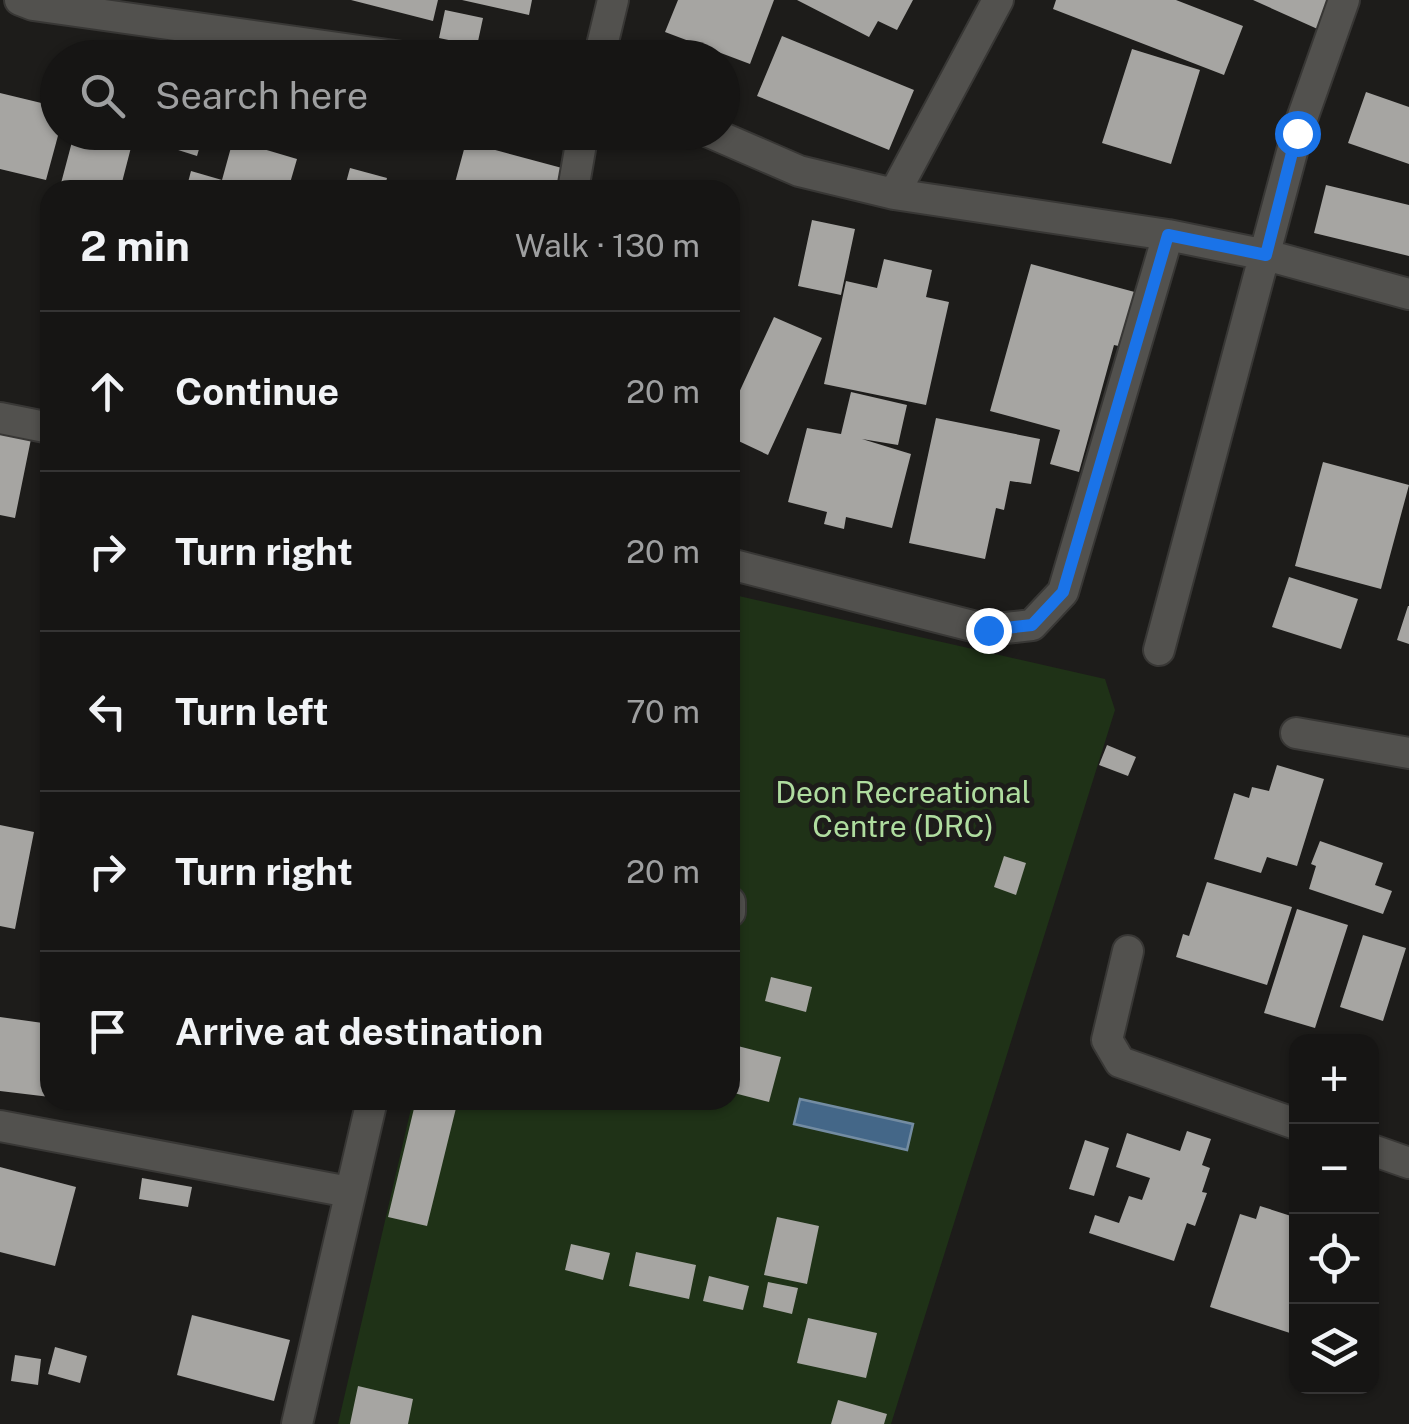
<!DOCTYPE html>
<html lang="en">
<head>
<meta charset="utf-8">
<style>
  :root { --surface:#161514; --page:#232222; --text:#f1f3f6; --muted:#9e9fa0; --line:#353434 }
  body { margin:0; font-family:"Public Sans",sans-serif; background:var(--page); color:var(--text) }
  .controls { position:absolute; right:30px; bottom:30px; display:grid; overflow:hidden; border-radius:20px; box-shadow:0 2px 8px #0004 }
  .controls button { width:90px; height:90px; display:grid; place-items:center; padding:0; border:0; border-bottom:2px solid var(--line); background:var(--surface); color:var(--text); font:50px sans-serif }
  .stop { position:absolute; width:30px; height:30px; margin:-22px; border:8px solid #1a73e8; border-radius:50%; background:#fff }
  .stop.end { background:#1a73e8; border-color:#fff; box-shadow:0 2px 10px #0008 }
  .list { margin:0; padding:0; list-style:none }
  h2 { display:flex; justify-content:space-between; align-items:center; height:130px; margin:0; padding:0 40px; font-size:42px }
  h2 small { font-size:32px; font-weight:400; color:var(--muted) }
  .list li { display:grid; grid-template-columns:65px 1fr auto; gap:30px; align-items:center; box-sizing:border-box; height:160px; padding:0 40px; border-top:2px solid var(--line) }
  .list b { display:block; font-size:38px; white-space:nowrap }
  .list em { font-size:32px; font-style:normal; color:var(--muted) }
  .icon { flex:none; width:55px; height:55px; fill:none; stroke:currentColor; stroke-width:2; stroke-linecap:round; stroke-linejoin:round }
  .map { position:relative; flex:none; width:1409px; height:1424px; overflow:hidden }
  .search { position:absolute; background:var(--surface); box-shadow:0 2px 8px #0004; left:40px; top:40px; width:700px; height:110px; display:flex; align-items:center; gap:25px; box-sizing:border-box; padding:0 35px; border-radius:55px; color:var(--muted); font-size:38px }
  .panel { position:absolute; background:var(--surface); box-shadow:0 2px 8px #0004; left:40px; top:180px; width:700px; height:930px; border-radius:30px }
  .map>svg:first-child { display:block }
</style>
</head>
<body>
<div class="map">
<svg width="1409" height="1424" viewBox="0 0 1409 1424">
  <rect width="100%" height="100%" fill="#1d1c1a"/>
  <path fill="#1f3217" d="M730,594L1105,679L1115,710L891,1424H338L413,1100H730Z"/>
  <path fill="#446788" stroke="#738ca2" stroke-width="2.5" d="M800,1099L913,1124L907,1150L794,1124Z"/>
  <path fill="#a6a5a2" d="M351,0H438L433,21Z
    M462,0H532L529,15Z
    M678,0H774L750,64L665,32Z
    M797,0H913L897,30L878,21L869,37Z
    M1056,0H1176L1243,26L1224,75L1053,9Z
    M1253,0H1336L1322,31Z
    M445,10L483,18L477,46L439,38Z
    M782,36L914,90L889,150L757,96Z
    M1132,49L1200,70L1171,164L1102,143Z
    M1366,92L1409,107V164L1348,143Z
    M0,93L58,107L59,132L46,180L0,169Z
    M81,132H135L120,190H72L60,187L73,138L79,140Z
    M156,132H204L197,156L153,142Z
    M233,140L297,159L288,190H186L191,171L222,180Z
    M466,142L562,168L555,190H453Z
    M350,168L387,178L384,190H344Z
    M1326,185L1409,205V256L1314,233Z
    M812,220L855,229L841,295L798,286Z
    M884,259L932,270L926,297L949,302L926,405L824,384L846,281L877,288Z
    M1031,264L1142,294L1127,348L1114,345L1079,472L1050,464L1060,430L990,411Z
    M774,317L822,338L768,455L730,437V412Z
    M851,392L907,405L898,445L862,439L911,454L892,528L846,517L844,529L824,524L827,512L788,502L807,428L841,434Z
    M936,418L1040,439L1031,484L1010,481L1004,510L996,508L985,559L909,543Z
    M0,433L31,439L15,518L0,515Z
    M1323,462L1409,485L1381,589L1295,566Z
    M1289,577L1358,599L1341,649L1272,627Z
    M1408,606H1409V644L1397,640Z
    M1107,745L1136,757L1128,776L1099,765Z
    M1277,765L1324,779L1297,866L1267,857L1261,873L1214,859L1234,793L1249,798L1252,787L1269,791Z
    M0,825L34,832L15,929L0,926Z
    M1320,841L1383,863L1375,885L1392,891L1383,914L1309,889L1316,866L1311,864Z
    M1004,856L1026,863L1016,895L994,887Z
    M1207,882L1292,907L1267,985L1176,957L1183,934L1189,936Z
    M1297,909L1348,925L1315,1028L1264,1013Z
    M1363,935L1406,948L1383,1021L1340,1007Z
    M771,977L812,987L806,1012L765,1001Z
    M0,1017L50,1024V1097L0,1091Z
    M730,1044L781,1057L769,1102L730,1092Z
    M416,1100H458L427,1226L388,1217Z
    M1187,1131L1211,1139L1202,1165L1210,1168L1202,1192L1207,1193L1195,1226L1187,1223L1174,1261L1089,1233L1095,1215L1119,1223L1129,1196L1142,1200L1150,1178L1116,1167L1127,1133L1180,1151Z
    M1085,1140L1109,1148L1094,1196L1069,1189Z
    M0,1167L76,1187L55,1266L0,1252Z
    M142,1178L192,1187L188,1207L139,1199Z
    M1260,1206L1291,1216L1292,1211L1296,1213V1324L1293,1334L1210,1307L1240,1214L1256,1219Z
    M777,1217L819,1226L807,1284L764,1275Z
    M571,1244L610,1253L603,1280L565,1270Z
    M636,1252L696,1265L689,1299L629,1286Z
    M709,1276L749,1286L743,1310L703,1301Z
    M768,1282L798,1288L792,1314L763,1307Z
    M192,1315L290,1340L274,1401L177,1375Z
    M808,1318L877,1333L866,1378L797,1363Z
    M55,1347L87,1356L80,1383L48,1374Z
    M15,1355L41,1359L38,1385L11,1381Z
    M358,1386L413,1399L408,1424H350Z
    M838,1400L887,1414L884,1424H831Z"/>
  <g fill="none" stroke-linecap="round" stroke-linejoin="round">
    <defs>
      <path id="minor" d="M20,0L33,5L409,58
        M599,58L613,0
        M709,132L799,171L894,194L1168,235L1266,255L1409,294
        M573,190L583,132
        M894,194L998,0
        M0,418L50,428
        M730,564L988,630L1032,625L1063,592L1168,235
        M1159,650L1297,133L1344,0
        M1296,733L1409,753
        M730,902V912
        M1128,951L1107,1040L1120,1062L1296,1124
        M0,1126L349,1192
        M1372,1150L1409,1163
        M297,1424L372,1100"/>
    </defs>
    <use href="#minor" stroke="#383735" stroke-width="34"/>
    <use href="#minor" stroke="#52514e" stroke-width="30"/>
  </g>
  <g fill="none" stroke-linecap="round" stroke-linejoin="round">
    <path stroke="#1a73e8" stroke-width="12" d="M988,630L1032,625L1063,592L1168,235L1266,255L1297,133"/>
  </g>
  <g text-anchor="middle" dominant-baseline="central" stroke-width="10" stroke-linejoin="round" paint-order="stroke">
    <g font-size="30" fill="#afdd9f" stroke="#1d1c1a">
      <text x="903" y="792">Deon Recreational<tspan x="903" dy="34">Centre (DRC)</tspan></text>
    </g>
  </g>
</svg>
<div class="controls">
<button>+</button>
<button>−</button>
<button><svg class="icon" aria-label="locate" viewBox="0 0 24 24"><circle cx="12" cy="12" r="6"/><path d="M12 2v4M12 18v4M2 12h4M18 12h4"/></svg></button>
<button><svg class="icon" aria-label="layers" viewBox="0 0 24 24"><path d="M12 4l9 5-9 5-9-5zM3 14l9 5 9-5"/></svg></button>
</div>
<div class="stop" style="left:1297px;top:133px"></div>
<div class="stop end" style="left:988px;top:630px"></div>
<div class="search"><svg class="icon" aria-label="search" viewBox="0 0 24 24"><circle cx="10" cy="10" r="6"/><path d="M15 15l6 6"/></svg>Search here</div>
<section class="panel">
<h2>2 min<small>Walk · 130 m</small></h2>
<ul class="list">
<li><svg class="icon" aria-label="ahead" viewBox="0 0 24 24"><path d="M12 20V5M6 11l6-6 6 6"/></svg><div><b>Continue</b></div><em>20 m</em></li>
<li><svg class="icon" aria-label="right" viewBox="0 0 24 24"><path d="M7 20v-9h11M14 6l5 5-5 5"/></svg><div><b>Turn right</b></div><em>20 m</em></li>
<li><svg class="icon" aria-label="left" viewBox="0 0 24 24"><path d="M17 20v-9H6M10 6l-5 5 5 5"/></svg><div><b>Turn left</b></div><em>70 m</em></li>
<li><svg class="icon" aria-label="right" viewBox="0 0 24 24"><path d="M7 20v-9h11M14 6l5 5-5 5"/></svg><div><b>Turn right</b></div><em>20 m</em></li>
<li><svg class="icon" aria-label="arrive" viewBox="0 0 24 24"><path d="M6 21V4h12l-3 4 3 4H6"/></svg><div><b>Arrive at destination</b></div></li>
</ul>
</section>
</div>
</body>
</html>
